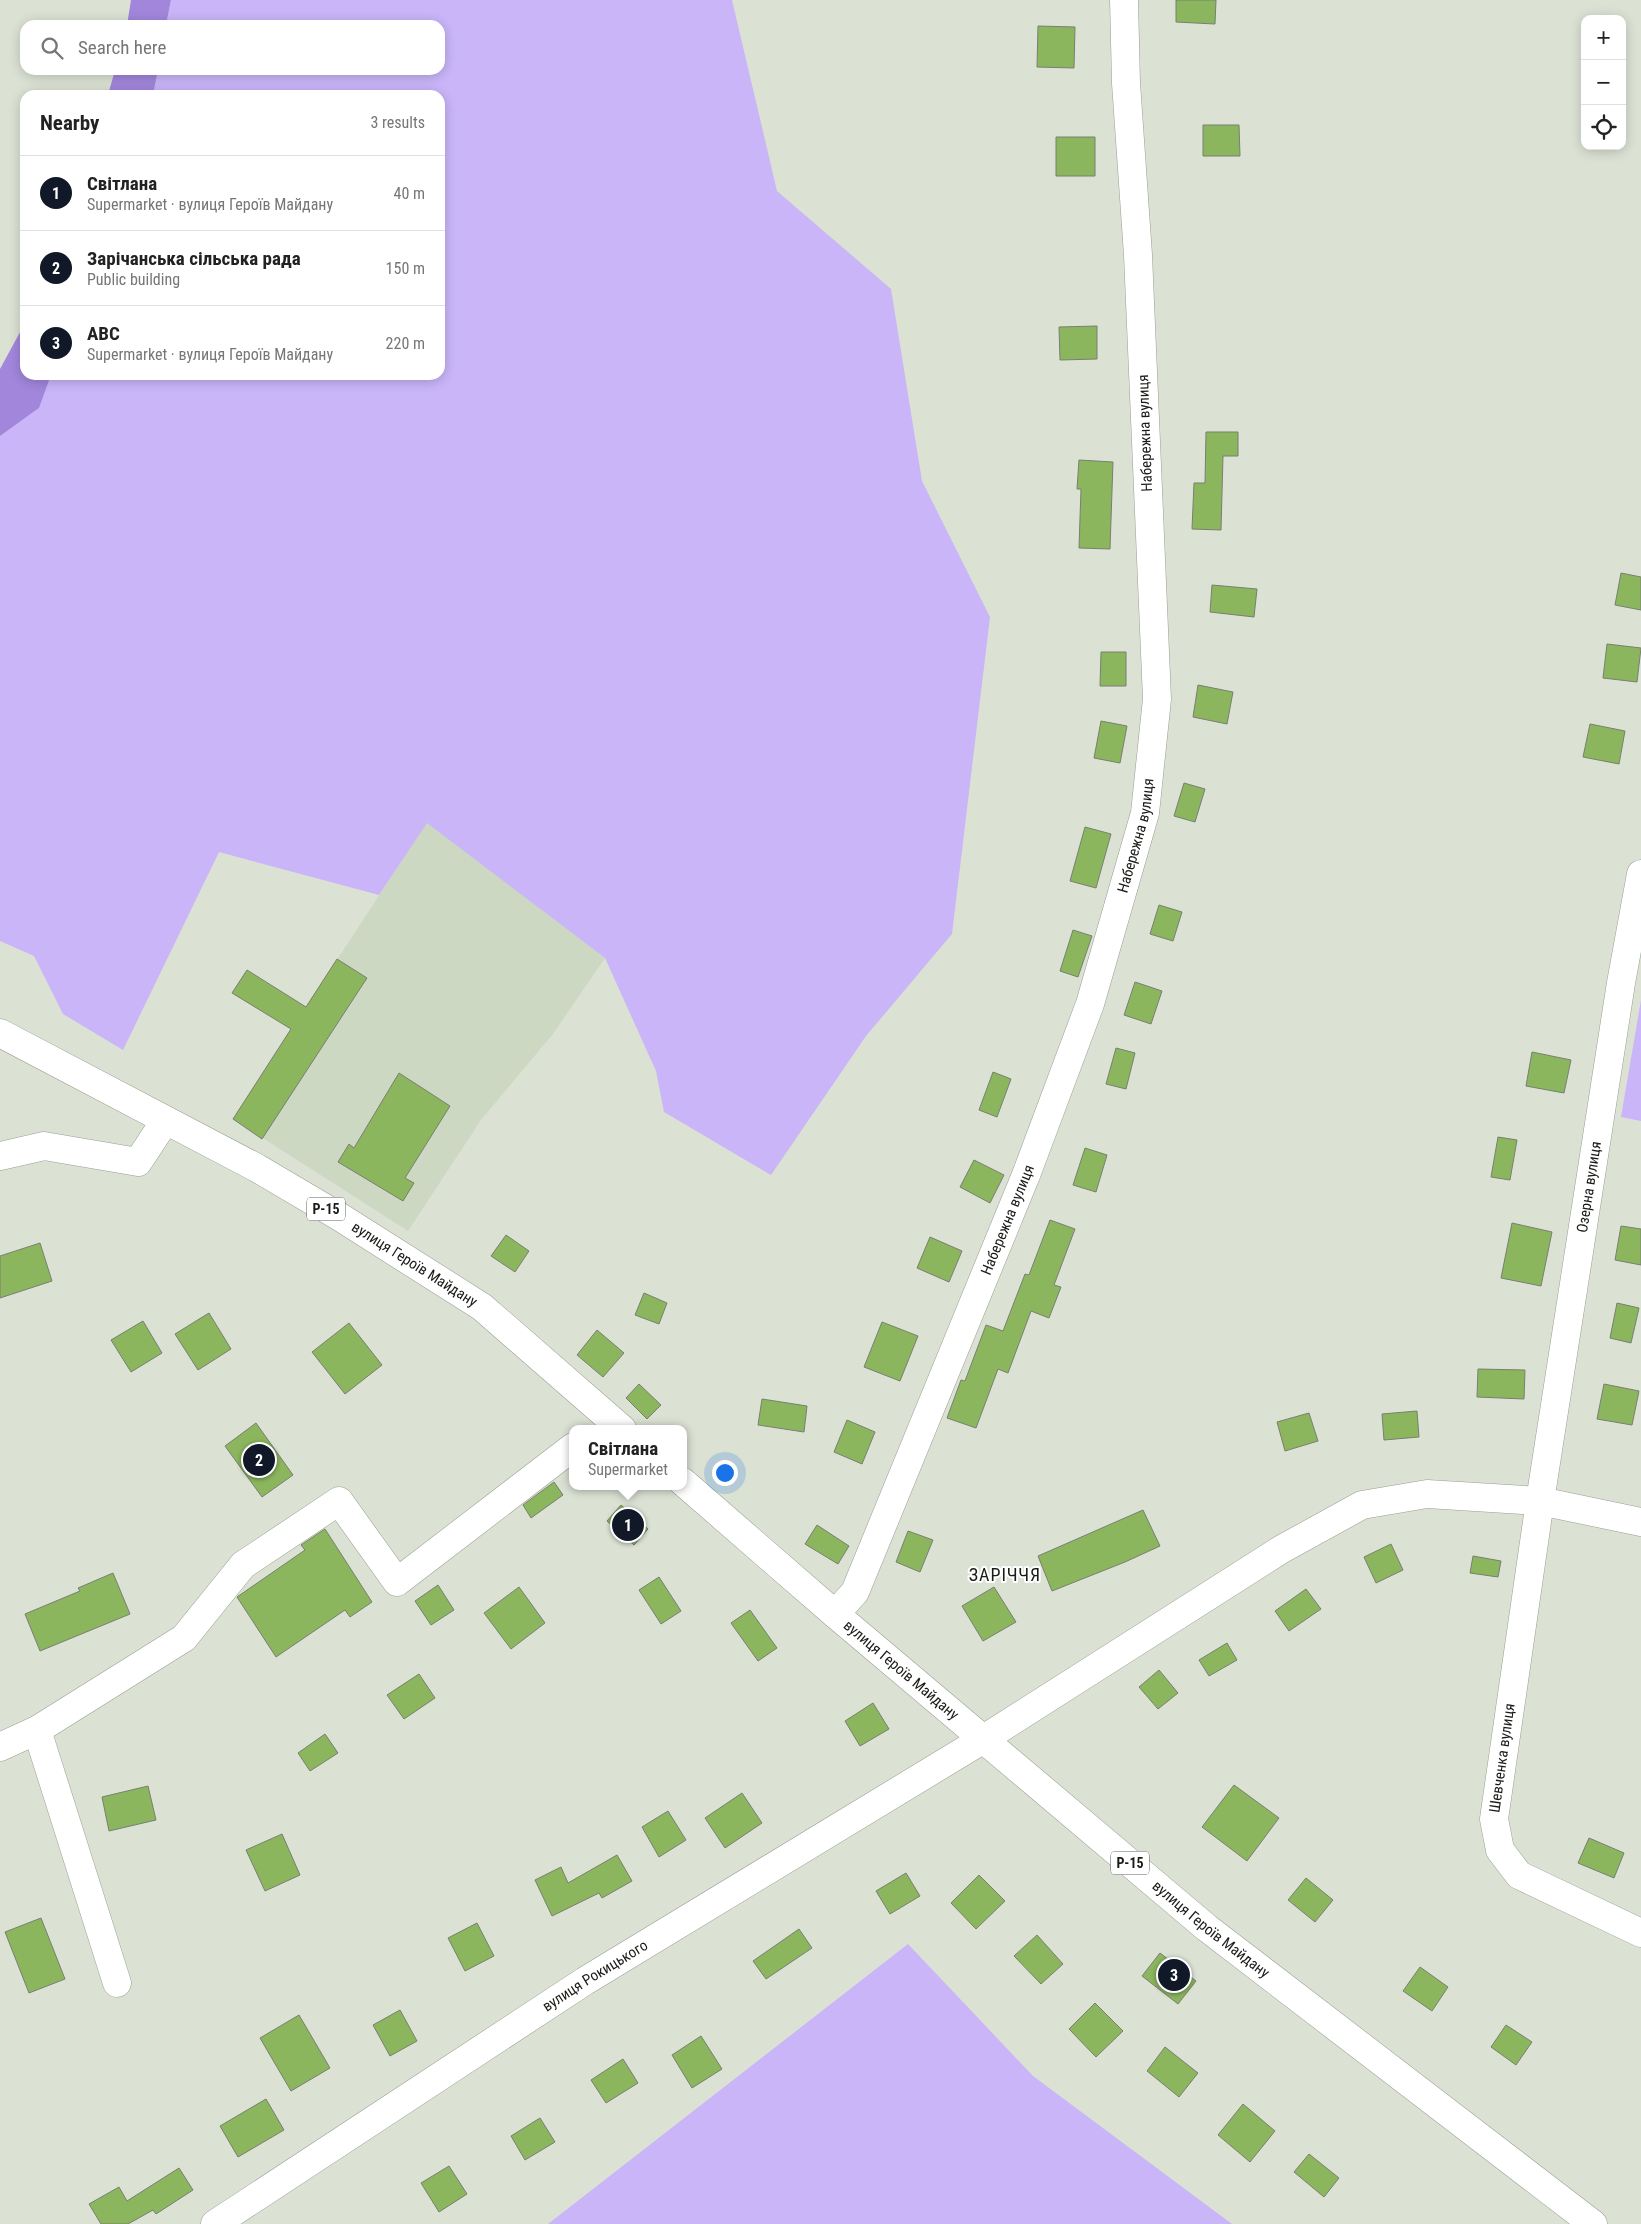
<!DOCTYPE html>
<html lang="en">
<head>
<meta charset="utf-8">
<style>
  :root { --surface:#fff; --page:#f2f2f2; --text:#222; --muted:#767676; --line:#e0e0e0; --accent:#111827 }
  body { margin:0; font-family:"Roboto Condensed",sans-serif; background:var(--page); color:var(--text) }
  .controls { position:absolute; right:15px; top:15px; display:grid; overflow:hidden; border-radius:10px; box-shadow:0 2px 12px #0003 }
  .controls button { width:45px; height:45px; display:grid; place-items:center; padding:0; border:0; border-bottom:1px solid var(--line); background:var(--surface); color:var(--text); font:25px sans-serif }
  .you { position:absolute; left:724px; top:1472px; width:18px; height:18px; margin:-12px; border:4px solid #fff; border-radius:50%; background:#1a73e8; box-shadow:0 0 0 8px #1a73e833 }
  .badge { display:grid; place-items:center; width:32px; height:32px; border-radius:50%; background:var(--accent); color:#fff; font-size:16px; font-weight:700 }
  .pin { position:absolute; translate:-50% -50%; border:2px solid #fff; box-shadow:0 1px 5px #0006 }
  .popup { position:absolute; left:569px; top:1425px; width:118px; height:65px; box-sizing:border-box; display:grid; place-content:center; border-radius:10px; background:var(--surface); filter:drop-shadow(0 1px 4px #0005); font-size:16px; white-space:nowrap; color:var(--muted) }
  .popup b { font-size:19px; color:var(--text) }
  .popup::after { content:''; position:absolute; left:50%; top:100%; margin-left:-10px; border:10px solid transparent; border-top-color:var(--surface) }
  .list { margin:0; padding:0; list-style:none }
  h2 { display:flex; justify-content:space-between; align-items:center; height:65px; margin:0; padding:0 20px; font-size:21px }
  h2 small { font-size:16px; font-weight:400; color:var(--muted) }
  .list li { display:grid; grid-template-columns:32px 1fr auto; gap:15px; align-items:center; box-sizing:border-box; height:75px; padding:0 20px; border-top:1px solid var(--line) }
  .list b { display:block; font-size:19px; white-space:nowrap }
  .list p { margin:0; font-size:16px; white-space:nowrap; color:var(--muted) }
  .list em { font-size:16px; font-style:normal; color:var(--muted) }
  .icon { flex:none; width:28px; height:28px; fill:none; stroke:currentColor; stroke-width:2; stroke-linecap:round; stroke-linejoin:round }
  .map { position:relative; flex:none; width:1641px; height:2224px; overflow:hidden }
  .search { position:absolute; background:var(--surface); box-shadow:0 2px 12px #0003; left:20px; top:20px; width:425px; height:55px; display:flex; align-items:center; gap:12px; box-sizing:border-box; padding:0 18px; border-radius:15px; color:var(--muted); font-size:19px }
  .panel { position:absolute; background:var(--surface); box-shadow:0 2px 12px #0003; left:20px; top:90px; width:425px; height:290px; border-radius:15px }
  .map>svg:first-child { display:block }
</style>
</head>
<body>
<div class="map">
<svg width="1641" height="2224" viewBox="0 0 1641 2224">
  <rect width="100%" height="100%" fill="#dbe2d4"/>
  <path fill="#cdd8c3" d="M427,822L605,958L553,1034L481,1120L408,1231L233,1119Z"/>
  <path fill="#c9b5f8" d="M171,0H732L777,191L891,289L922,481L990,617L952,934L866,1036L771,1175L664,1112L656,1071L605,958L427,823L379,895L219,852L123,1050L63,1014L34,956L0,941V436L39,408L51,375H440V95H153L158,70H440V25H166Z
    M1641,1000V1121L1621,1117Z
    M908,1944L1033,2076L1232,2224H548Z"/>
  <path fill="#a186db" d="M131,0H171L166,25H127Z
    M115,70H158L153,95H108Z
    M25,323V375H51L39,408L0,436V369Z"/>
  <path fill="#8cb65e" stroke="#787f72" d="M1176,0H1216L1215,24L1176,22Z
    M1038,26L1075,27L1074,68L1037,67Z
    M1203,125H1239L1240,156H1203Z
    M1056,137H1095V176H1056Z
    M1097,326V359L1060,360L1059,327Z
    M1206,432H1238V456H1223L1221,530L1192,529L1194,483H1205Z
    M1079,460L1113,462L1110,549L1079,548L1081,489H1077Z
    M1621,573L1641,577V610L1615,605Z
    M1212,585L1257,589L1254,617L1210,612Z
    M1607,644L1641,648L1637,682L1603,678Z
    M1101,652H1126V686H1100Z
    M1198,685L1233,692L1227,724L1193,717Z
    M1101,721L1127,726L1120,763L1094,758Z
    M1590,724L1625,731L1619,764L1583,757Z
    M1184,783L1205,789L1195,822L1174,816Z
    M1085,827L1111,834L1096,888L1070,881Z
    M1159,905L1182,912L1173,941L1150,934Z
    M1073,930L1092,936L1078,977L1060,971Z
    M337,959L367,978L262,1139L233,1119L291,1029L232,993L247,970L306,1007Z
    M1135,982L1162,991L1151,1024L1124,1015Z
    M1116,1048L1135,1053L1126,1089L1106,1084Z
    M1532,1052L1571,1060L1564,1093L1526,1086Z
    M993,1072L1011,1079L997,1117L979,1110Z
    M399,1073L450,1106L405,1178L414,1183L403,1201L338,1162L349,1144L354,1148Z
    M1498,1137L1517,1140L1510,1180L1491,1177Z
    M1085,1148L1107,1155L1096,1192L1073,1185Z
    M974,1160L1004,1175L990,1203L960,1187Z
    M1050,1220L1075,1229L1054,1285L1061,1287L1049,1318L1031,1311L1008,1373L998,1369L976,1428L947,1418L961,1380L965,1381L986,1325L1003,1331L1025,1274L1029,1275Z
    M1512,1223L1552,1232L1541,1286L1501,1278Z
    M1621,1226L1641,1229V1265L1615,1260Z
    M506,1235L529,1251L515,1272L491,1256Z
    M930,1237L962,1251L949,1282L917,1268Z
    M40,1243L52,1281L0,1298V1256Z
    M644,1293L667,1303L659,1324L635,1315Z
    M1617,1303L1639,1308L1631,1343L1610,1338Z
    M209,1313L231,1349L198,1370L175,1334Z
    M143,1321L162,1353L131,1372L111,1340Z
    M882,1322L918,1336L900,1381L864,1367Z
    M349,1323L382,1365L345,1394L312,1352Z
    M597,1330L624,1353L603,1377L577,1355Z
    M1478,1369L1525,1370L1524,1399L1477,1397Z
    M639,1384L661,1405L647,1419L626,1398Z
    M1604,1384L1639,1391L1632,1425L1597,1419Z
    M762,1399L807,1406L804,1432L758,1425Z
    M1417,1411L1419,1437L1384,1440L1382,1414Z
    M1309,1413L1318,1441L1285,1451L1277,1422Z
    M847,1420L875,1432L862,1464L834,1452Z
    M256,1423L293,1475L262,1497L225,1446Z
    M554,1482L563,1495L531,1518L523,1505Z
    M621,1505L648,1529L634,1545L607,1521Z
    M1143,1510L1160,1546L1125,1562L1052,1591L1038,1556Z
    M817,1525L849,1546L838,1564L805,1544Z
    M325,1529L372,1602L350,1617L345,1610L276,1657L237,1597L305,1550L301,1545Z
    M908,1531L933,1540L920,1572L896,1562Z
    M1391,1544L1403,1570L1376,1583L1364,1557Z
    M1473,1556L1501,1561L1498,1577L1470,1573Z
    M113,1573L130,1614L40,1651L25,1614L80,1591L78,1588Z
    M659,1577L681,1611L661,1624L639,1590Z
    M438,1585L454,1610L431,1625L415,1601Z
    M519,1587L545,1623L511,1649L484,1613Z
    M994,1587L1016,1622L983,1641L962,1606Z
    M1306,1589L1321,1609L1289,1631L1275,1611Z
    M750,1610L777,1648L758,1661L731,1623Z
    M1227,1643L1237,1660L1209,1676L1199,1660Z
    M1159,1670L1178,1693L1158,1709L1139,1687Z
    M419,1674L435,1698L404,1719L387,1695Z
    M873,1703L889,1729L860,1746L845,1721Z
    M325,1734L338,1753L310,1771L298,1753Z
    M1234,1785L1279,1818L1247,1861L1202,1827Z
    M148,1786L156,1820L109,1831L102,1797Z
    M742,1793L762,1823L725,1848L705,1818Z
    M668,1811L686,1840L659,1857L642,1827Z
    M282,1834L300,1875L265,1891L246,1850Z
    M1589,1838L1624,1853L1614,1878L1578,1863Z
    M617,1855L632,1881L602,1898L599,1893L552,1916L535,1880L561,1867L568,1883Z
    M906,1873L920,1896L890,1914L876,1891Z
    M979,1875L1005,1901L976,1929L951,1903Z
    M1306,1878L1333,1900L1315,1922L1288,1900Z
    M41,1918L65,1979L29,1993L5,1932Z
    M477,1923L494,1956L465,1971L448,1938Z
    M799,1929L812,1948L766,1979L753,1961Z
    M1037,1935L1063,1964L1041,1984L1014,1956Z
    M1160,1953L1196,1981L1178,2004L1142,1976Z
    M1420,1967L1448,1987L1432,2011L1403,1991Z
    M1095,2003L1123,2031L1096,2057L1069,2029Z
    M400,2010L417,2041L390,2056L373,2025Z
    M299,2015L330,2068L291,2091L260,2038Z
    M1506,2025L1532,2042L1516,2065L1491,2047Z
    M701,2036L722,2069L692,2088L672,2055Z
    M1165,2047L1198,2073L1179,2097L1147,2071Z
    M623,2059L638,2083L606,2103L591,2080Z
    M266,2099L284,2130L238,2157L220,2126Z
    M1243,2104L1275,2131L1250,2162L1218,2135Z
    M540,2118L555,2142L525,2160L511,2136Z
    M1309,2154L1339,2178L1324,2197L1294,2172Z
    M449,2166L467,2194L439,2212L421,2183Z
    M179,2168L193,2190L156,2214L153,2210L128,2224H101L89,2204L119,2187L127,2201Z"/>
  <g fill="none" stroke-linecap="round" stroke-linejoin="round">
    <defs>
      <g id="minor">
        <path d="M1641,874L1621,983L1540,1501L1494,1819L1500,1850L1519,1875L1641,1933"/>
        <path d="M0,1156L44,1146L138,1162L165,1121"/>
        <path id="s1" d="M835,1614L855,1592L1026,1175L1090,1004L1145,813L1157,699L1138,255L1126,83L1124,0"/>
        <path d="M37,1730L117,1983"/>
        <path d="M0,1747L37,1730L184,1638L243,1565L339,1501L397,1582L573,1447"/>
        <path id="s2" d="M215,2224L585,1981L982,1740L1282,1549L1362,1505L1427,1494L1540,1501L1641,1522"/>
      </g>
      <g id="major">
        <path id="s3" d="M0,1033L257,1168L340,1217L482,1307L622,1429"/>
        <path id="s4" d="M683,1482L835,1614L1207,1928L1593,2224"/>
      </g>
    </defs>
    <use href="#minor" stroke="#989f92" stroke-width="29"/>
    <use href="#major" stroke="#989f92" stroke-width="29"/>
    <use href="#minor" stroke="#fff" stroke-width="28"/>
    <use href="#major" stroke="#fff" stroke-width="28"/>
  </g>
  <g text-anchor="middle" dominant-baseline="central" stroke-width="4" stroke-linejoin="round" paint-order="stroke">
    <g fill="#fff" stroke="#5d5f5c" stroke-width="1">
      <rect x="307" y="1197.5" width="38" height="23" rx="4"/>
      <rect x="1111" y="1851.5" width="38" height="23" rx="4"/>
    </g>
    <g font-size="14" font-weight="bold" fill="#181b16">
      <text x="326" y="1209">Р-15</text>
      <text x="1130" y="1863">Р-15</text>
    </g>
    <g font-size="15" fill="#181b16" stroke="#fff">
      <text transform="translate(1145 433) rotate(-92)">Набережна вулиця</text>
      <text stroke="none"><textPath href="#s1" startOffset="838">Набережна вулиця</textPath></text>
      <text transform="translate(1589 1187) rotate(-81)">Озерна вулиця</text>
      <text stroke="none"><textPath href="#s1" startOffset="432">Набережна вулиця</textPath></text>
      <text stroke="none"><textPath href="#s3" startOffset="475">вулиця Героїв Майдану</textPath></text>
      <text stroke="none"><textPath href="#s4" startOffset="288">вулиця Героїв Майдану</textPath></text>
      <text transform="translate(1502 1758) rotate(-82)">Шевченка вулиця</text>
      <text stroke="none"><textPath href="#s4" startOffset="692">вулиця Героїв Майдану</textPath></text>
      <text stroke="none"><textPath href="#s2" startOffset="454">вулиця Рокицького</textPath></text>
    </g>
    <g font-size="18" letter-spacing="1" fill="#181b16" stroke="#fff">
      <text x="1005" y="1574">ЗАРІЧЧЯ</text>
    </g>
  </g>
</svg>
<div class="controls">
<button>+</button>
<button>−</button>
<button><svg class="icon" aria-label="locate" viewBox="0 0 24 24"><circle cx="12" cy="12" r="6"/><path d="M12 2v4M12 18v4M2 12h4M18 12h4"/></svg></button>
</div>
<div class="you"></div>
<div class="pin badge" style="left:628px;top:1525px">1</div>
<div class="popup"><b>Світлана</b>Supermarket</div>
<div class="pin badge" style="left:259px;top:1460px">2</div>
<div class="pin badge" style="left:1174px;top:1975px">3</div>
<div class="search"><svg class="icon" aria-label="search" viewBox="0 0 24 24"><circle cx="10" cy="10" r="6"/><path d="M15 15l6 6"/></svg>Search here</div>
<section class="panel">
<h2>Nearby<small>3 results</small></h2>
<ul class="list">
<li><span class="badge">1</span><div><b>Світлана</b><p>Supermarket · вулиця Героїв Майдану</p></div><em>40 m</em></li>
<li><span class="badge">2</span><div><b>Зарічанська сільська рада</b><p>Public building</p></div><em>150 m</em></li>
<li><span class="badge">3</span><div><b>ABC</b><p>Supermarket · вулиця Героїв Майдану</p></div><em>220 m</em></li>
</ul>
</section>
</div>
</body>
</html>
